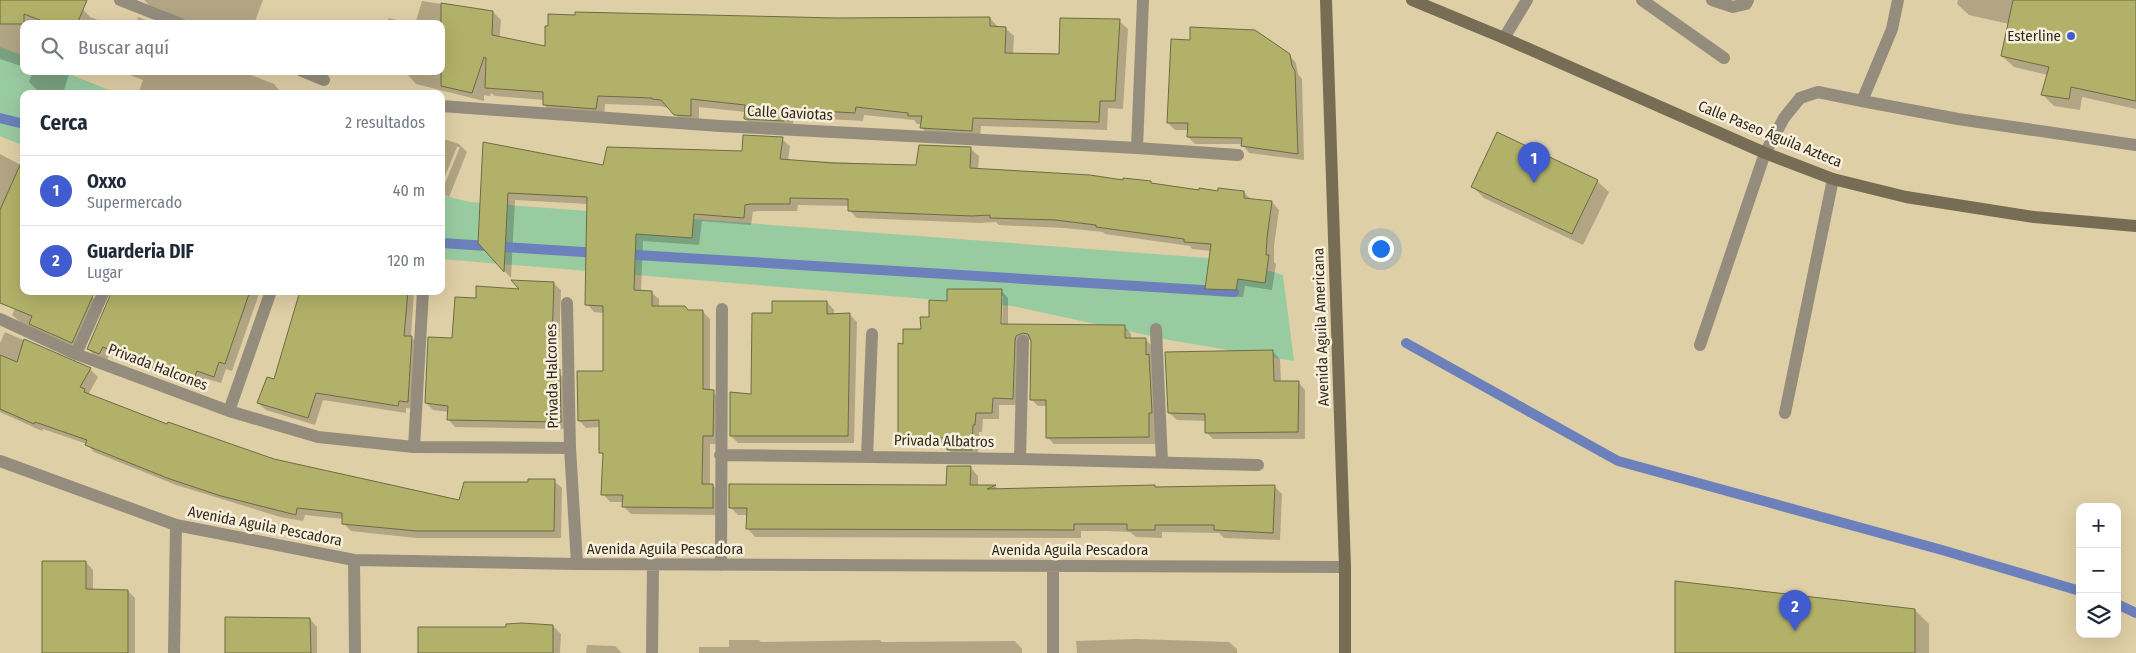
<!DOCTYPE html>
<html lang="es">
<head>
<meta charset="utf-8">
<style>
  :root { --surface:#fff; --page:#f6f6f7; --text:#1f2937; --muted:#747a83; --line:#e0e1e3; --accent:#405ccf }
  body { margin:0; font-family:"Fira Sans Condensed",sans-serif; background:var(--page); color:var(--text) }
  .controls { position:absolute; right:15px; bottom:15px; display:grid; overflow:hidden; border-radius:10px; box-shadow:0 5px 20px #0002 }
  .controls button { width:45px; height:45px; display:grid; place-items:center; padding:0; border:0; border-bottom:1px solid var(--line); background:var(--surface); color:var(--text); font:25px sans-serif }
  .you { position:absolute; left:1380px; top:248px; width:18px; height:18px; margin:-12px; border:4px solid #fff; border-radius:50%; background:#1a73e8; box-shadow:0 0 0 8px #1a73e833 }
  .badge { display:grid; place-items:center; width:32px; height:32px; border-radius:50%; background:var(--accent); color:#fff; font-size:16px; font-weight:700 }
  .pin { position:absolute; translate:-50% -41px; filter:drop-shadow(0 1px 2px #0008) }
  .pin::after { content:''; position:absolute; top:26px; width:18px; height:15px; background:inherit; clip-path:polygon(0 0,100% 0,50% 100%) }
  .list { margin:0; padding:0; list-style:none }
  h2 { display:flex; justify-content:space-between; align-items:center; height:65px; margin:0; padding:0 20px; font-size:21px }
  h2 small { font-size:16px; font-weight:400; color:var(--muted) }
  .list li { display:grid; grid-template-columns:32px 1fr auto; gap:15px; align-items:center; box-sizing:border-box; height:70px; padding:0 20px; border-top:1px solid var(--line) }
  .list b { display:block; font-size:19px; white-space:nowrap }
  .list p { margin:0; font-size:16px; white-space:nowrap; color:var(--muted) }
  .list em { font-size:16px; font-style:normal; color:var(--muted) }
  .icon { flex:none; width:28px; height:28px; fill:none; stroke:currentColor; stroke-width:2; stroke-linecap:round; stroke-linejoin:round }
  .map { position:relative; flex:none; width:2136px; height:653px; overflow:hidden }
  .search { position:absolute; background:var(--surface); box-shadow:0 5px 20px #0002; left:20px; top:20px; width:425px; height:55px; display:flex; align-items:center; gap:12px; box-sizing:border-box; padding:0 18px; border-radius:10px; color:var(--muted); font-size:19px }
  .panel { position:absolute; background:var(--surface); box-shadow:0 5px 20px #0002; left:20px; top:90px; width:425px; height:205px; border-radius:10px }
  .map>svg:first-child { display:block }
</style>
</head>
<body>
<div class="map">
<svg width="2136" height="653" viewBox="0 0 2136 653">
  <rect width="100%" height="100%" fill="#dfcfa6"/>
  <path fill="#99cba1" d="M0,47L24,56V71H62L119,94H24V146L0,136Z
    M441,195L470,202L1234,260L1283,275L1294,361L1169,340L1012,306L441,259Z"/>
  <path fill="#0003" fill-rule="evenodd" d="M0,0H58L83,9L90,17L109,24H24V67L0,59Z
    M144,0H263L254,24L242,20L241,24H190L152,8Z
    M1958,0H2136V109L2082,97L2080,110L2054,106L2042,94L2048,75L2014,67L2002,56L2009,24L1969,15L1957,4Z
    M422,1L493,12L501,20L499,44L546,48L837,19L990,18L998,27L1005,28L1014,36L1013,54L1060,56L1119,21L1128,29L1123,109L1108,108L1107,130L981,126L980,139L930,136L922,128V124H917L914,120L864,115L863,121L794,117L792,129L754,127L745,119L746,112L699,107V123L683,122L669,108L660,106L605,104L604,117L553,113L544,105V100L495,96L491,93L490,96L484,95V101L416,84L408,75L396,72L441,71V24H415Z
    M138,17L155,24H136Z
    M389,18L413,24H387Z
    M1289,55L1296,63L1298,74L1302,79L1304,160L1249,153L1242,144H1195L1188,137L1189,130H1175L1168,123Z
    M33,71H70L63,94H52L37,90L29,82Z
    M120,71H241L274,84L279,90L295,94H138L143,80Z
    M441,138L459,144L467,152L449,197L441,193L460,147H457L441,186Z
    M782,139L790,146L788,160L918,166L920,146L971,149L979,156L978,170L1150,182L1154,185L1219,192H1244L1251,200L1272,202L1279,210L1274,246V262L1276,264L1272,290L1245,286L1243,297L1214,296L1207,289L1212,251L1192,249L1190,246L1105,234L1103,232L1064,228L999,225L996,222L980,223L857,218L849,210L850,206L798,205L797,211H758L753,212L751,225L702,221L699,245L643,241L641,292H651L659,299V307L702,311L710,319V391L721,399L720,444H710V485H713L720,493V515L631,514L623,506L624,502H610L603,494L604,456L601,453V427L586,428L579,420L604,372V313L594,312L587,304L588,204L515,200L511,278L479,243L484,143L604,166L743,152Z
    M0,154L21,165L24,291L92,297L100,304L79,350L20,322L12,315L18,302L0,294Z
    M1597,181L1609,192L1583,245L1484,198L1472,186Z
    M553,283L561,290L558,373L567,380L568,429L455,427L448,419L449,412L433,410L426,403L453,339L477,299Z
    M1001,290L1008,298V325L1124,326L1131,334V339H1145L1152,346L1156,444H1054L1047,437V406H1038L1031,399L1032,339L1026,341L1020,405H999V419H983L982,432H979L978,457H955L948,449V444H906L899,436L904,345L922,330L930,318L949,302ZM1000,296H1003L1002,330H999Z
    M129,291H260L232,371L226,369L221,383L204,378L200,391L110,353L107,361L96,357L88,349Z
    M297,291H414L411,337L419,345L416,409L406,408V413L323,400L315,425L266,410L258,403L275,381L301,292Z
    M827,302L834,310V315H850L857,322L854,443H738L731,436L752,396L773,314Z
    M5,332L90,369L98,377L88,395L167,426L274,460L460,502L529,483L554,481L562,488L561,538H416L351,531L343,523V519L305,515L303,521L280,517L176,485L94,452L87,444L43,429L42,431L0,412V343Z
    M1273,352L1280,359L1281,382H1298L1305,390V439H1213L1206,432V421L1177,420L1169,413Z
    M971,468L978,476V486H995L999,490L1154,486L1157,489L1274,486L1282,494L1280,540L1224,538L1219,533L1162,532V538L1136,537L1130,532L1107,531H1081V538L755,537L748,529V515H738L731,508L948,486Z
    M86,562L93,570V590L128,591L135,598V653H43Z
    M1915,610L1929,624V653H1676Z
    M310,619L317,627V653H226Z
    M553,626L561,634L560,653H419L507,628Z
    M1136,639L1229,642L1237,649V653H1077L1076,641Z
    M729,640H759L761,642L880,640L882,642L1015,641L1022,649V653H699V647H729Z
    M587,645L615,646L622,653H586Z"/>
  <g fill="none" stroke-linecap="round" stroke-linejoin="round">
    <path stroke="#6c81bc" stroke-width="10" d="M0,118L24,124
      M441,243L599,253
      M621,254L1234,292
      M1406,343L1618,461L1942,550L2080,591
      M2117,604L2136,613"/>
  </g>
  <path fill="#b1b169" stroke="#6b6c45" d="M0,0H87L77,24H50L24,14V24H0Z
    M2013,0H2136V101L2071,87L2069,99L2041,95L2049,67L2001,56Z
    M441,3L493,11L492,35L545,46V26H548V14L575,15V12L837,18L990,17V26L1006,27L1005,53L1059,54L1060,18L1120,19L1115,101H1100L1099,122L973,118L972,131L920,128L922,116H908V113L856,107L855,113L786,109L784,121L744,119L745,105L691,99V116L674,115L661,100L652,99V98L598,96L596,109L543,105V92L485,88L486,58L484,57L472,93L441,86Z
    M1190,27L1255,30L1290,54L1292,66L1295,71L1298,154L1241,146L1242,138L1187,137L1188,123H1167L1171,39L1190,40Z
    M1497,132L1598,180L1572,234L1471,187Z
    M743,135L783,137L780,159L833,163L916,165L919,145L971,147L970,168L1090,175L1123,180V178L1151,181V183L1199,190V188L1218,191V188L1244,191V198L1272,201L1267,238L1266,255H1269L1265,283L1238,279L1236,290L1205,289L1211,244L1184,242V239L1096,227V225L1055,220L990,218V215L972,216L848,211V199L790,198V204H750L745,205L744,218L694,214L692,238L636,234L634,290L652,291V306H685L688,310H703V389L714,390L713,436H703L702,484H713V508L622,507L623,495H601L603,453H599V420L578,421L577,371H603V306L585,305L587,197L508,193L504,272L478,243L483,142L603,165L607,147L742,151Z
    M24,156V291H95L72,343L29,324L32,316L0,303V210Z
    M511,280L554,282L551,368L560,369L561,422L447,420L448,406L425,403L428,337L452,338L455,297L476,298V286L519,289Z
    M947,289H1002L1001,324L1125,325V338H1146V355L1149,354L1152,413H1149V437L1046,438V400H1030L1031,341L1028,334L1023,333L1016,336L1015,341L1013,399L993,398L992,413H976L975,425H973L972,450H947V438L898,437V343L903,344V329H921L920,317H929V300L947,301Z
    M112,291H250L225,364L219,362L214,377L197,371L192,384L103,347L99,354L87,349Z
    M300,291H408L404,336H412L408,402L399,401L398,406L316,393L308,418L257,403L267,377L274,379Z
    M772,301H827V314L850,313L848,436H730V392L751,394L752,313H772Z
    M24,339L91,368L80,387L85,389L84,392L167,424L168,422L274,459L459,500L464,482H528V479H555L554,531H417L342,524V513L297,508L296,515L221,496L167,478L85,445L87,440L35,422L34,424L0,409V355L17,362Z
    M1273,350L1274,381H1299L1298,432L1205,433V414L1168,413L1165,352Z
    M947,466H971L970,485H996L987,489L1155,485V487L1275,485L1273,533L1214,530V525H1155V530H1127V524H1074V530L746,529L747,508H729V484L946,485Z
    M42,561H86V589L128,590V653H42Z
    M1675,581L1915,609V653H1675Z
    M225,617L310,618L311,653H225Z
    M522,623L553,625V653H418V627H506V624Z"/>
  <g fill="none" stroke-linecap="round" stroke-linejoin="round">
    <path stroke="#948d7d" stroke-width="12" d="M1642,0L1724,58
      M1712,0L1733,7L1746,4L1748,0
      M1504,38L1527,0
      M1862,101L1958,119L2136,145
      M1700,345L1765,153L1784,118L1800,98L1818,92L1862,101L1892,29L1898,0
      M1785,413L1833,179"/>
    <path stroke="#948d7d" stroke-width="12" d="M120,0L181,24
      M302,71L324,80
      M441,106L720,126L1137,148L1238,155
      M1137,148L1143,0
      M567,303L570,448L577,564
      M0,319L76,354L229,411L318,437L414,447L570,448
      M1156,329L1162,462
      M76,354L104,291
      M229,411L271,291
      M414,447L423,291
      M720,455L1020,459L1258,465
      M867,457L872,334
      M1020,459L1023,341
      M0,461L176,525L354,560L577,564L1345,567
      M354,560L355,653
      M721,565L722,309
      M174,653L176,525
      M652,653L653,565
      M1053,653V566"/>
    <path stroke="#776d54" stroke-width="12" d="M1326,0L1345,567V653
      M1412,0L1504,38L1765,153L1833,179L1906,197L2034,217L2136,226"/>
  </g>
  <circle fill="#405ccf" stroke="#f8f0dc" stroke-width="2" cx="2071" cy="36" r="5"/>
  <g text-anchor="middle" dominant-baseline="central" stroke-width="5" stroke-linejoin="round" paint-order="stroke">
    <g font-size="15" fill="#322b1b" stroke="#f8f0dc" text-anchor="end">
      <text x="2061" y="36">Esterline</text>
    </g>
    <g font-size="15" fill="#322b1b" stroke="#f8f0dc">
      <text transform="translate(790 113) rotate(3)">Calle Gaviotas</text>
      <text transform="translate(1770 134) rotate(22)">Calle Paseo Águila Azteca</text>
      <text transform="translate(1321 327) rotate(-92)">Avenida Aguila Americana</text>
      <text transform="translate(158 367) rotate(21)">Privada Halcones</text>
      <text transform="translate(552 376) rotate(-91)">Privada Halcones</text>
      <text transform="translate(944 441) rotate(1)">Privada Albatros</text>
      <text transform="translate(265 526) rotate(11)">Avenida Aguila Pescadora</text>
      <text x="665" y="549">Avenida Aguila Pescadora</text>
      <text x="1070" y="550">Avenida Aguila Pescadora</text>
    </g>
  </g>
</svg>
<div class="controls">
<button>+</button>
<button>−</button>
<button><svg class="icon" aria-label="layers" viewBox="0 0 24 24"><path d="M12 4l9 5-9 5-9-5zM3 14l9 5 9-5"/></svg></button>
</div>
<div class="you"></div>
<div class="pin badge" style="left:1534px;top:183px">1</div>
<div class="pin badge" style="left:1795px;top:631px">2</div>
<div class="search"><svg class="icon" aria-label="search" viewBox="0 0 24 24"><circle cx="10" cy="10" r="6"/><path d="M15 15l6 6"/></svg>Buscar aquí</div>
<section class="panel">
<h2>Cerca<small>2 resultados</small></h2>
<ul class="list">
<li><span class="badge">1</span><div><b>Oxxo</b><p>Supermercado</p></div><em>40 m</em></li>
<li><span class="badge">2</span><div><b>Guarderia DIF</b><p>Lugar</p></div><em>120 m</em></li>
</ul>
</section>
</div>
</body>
</html>
